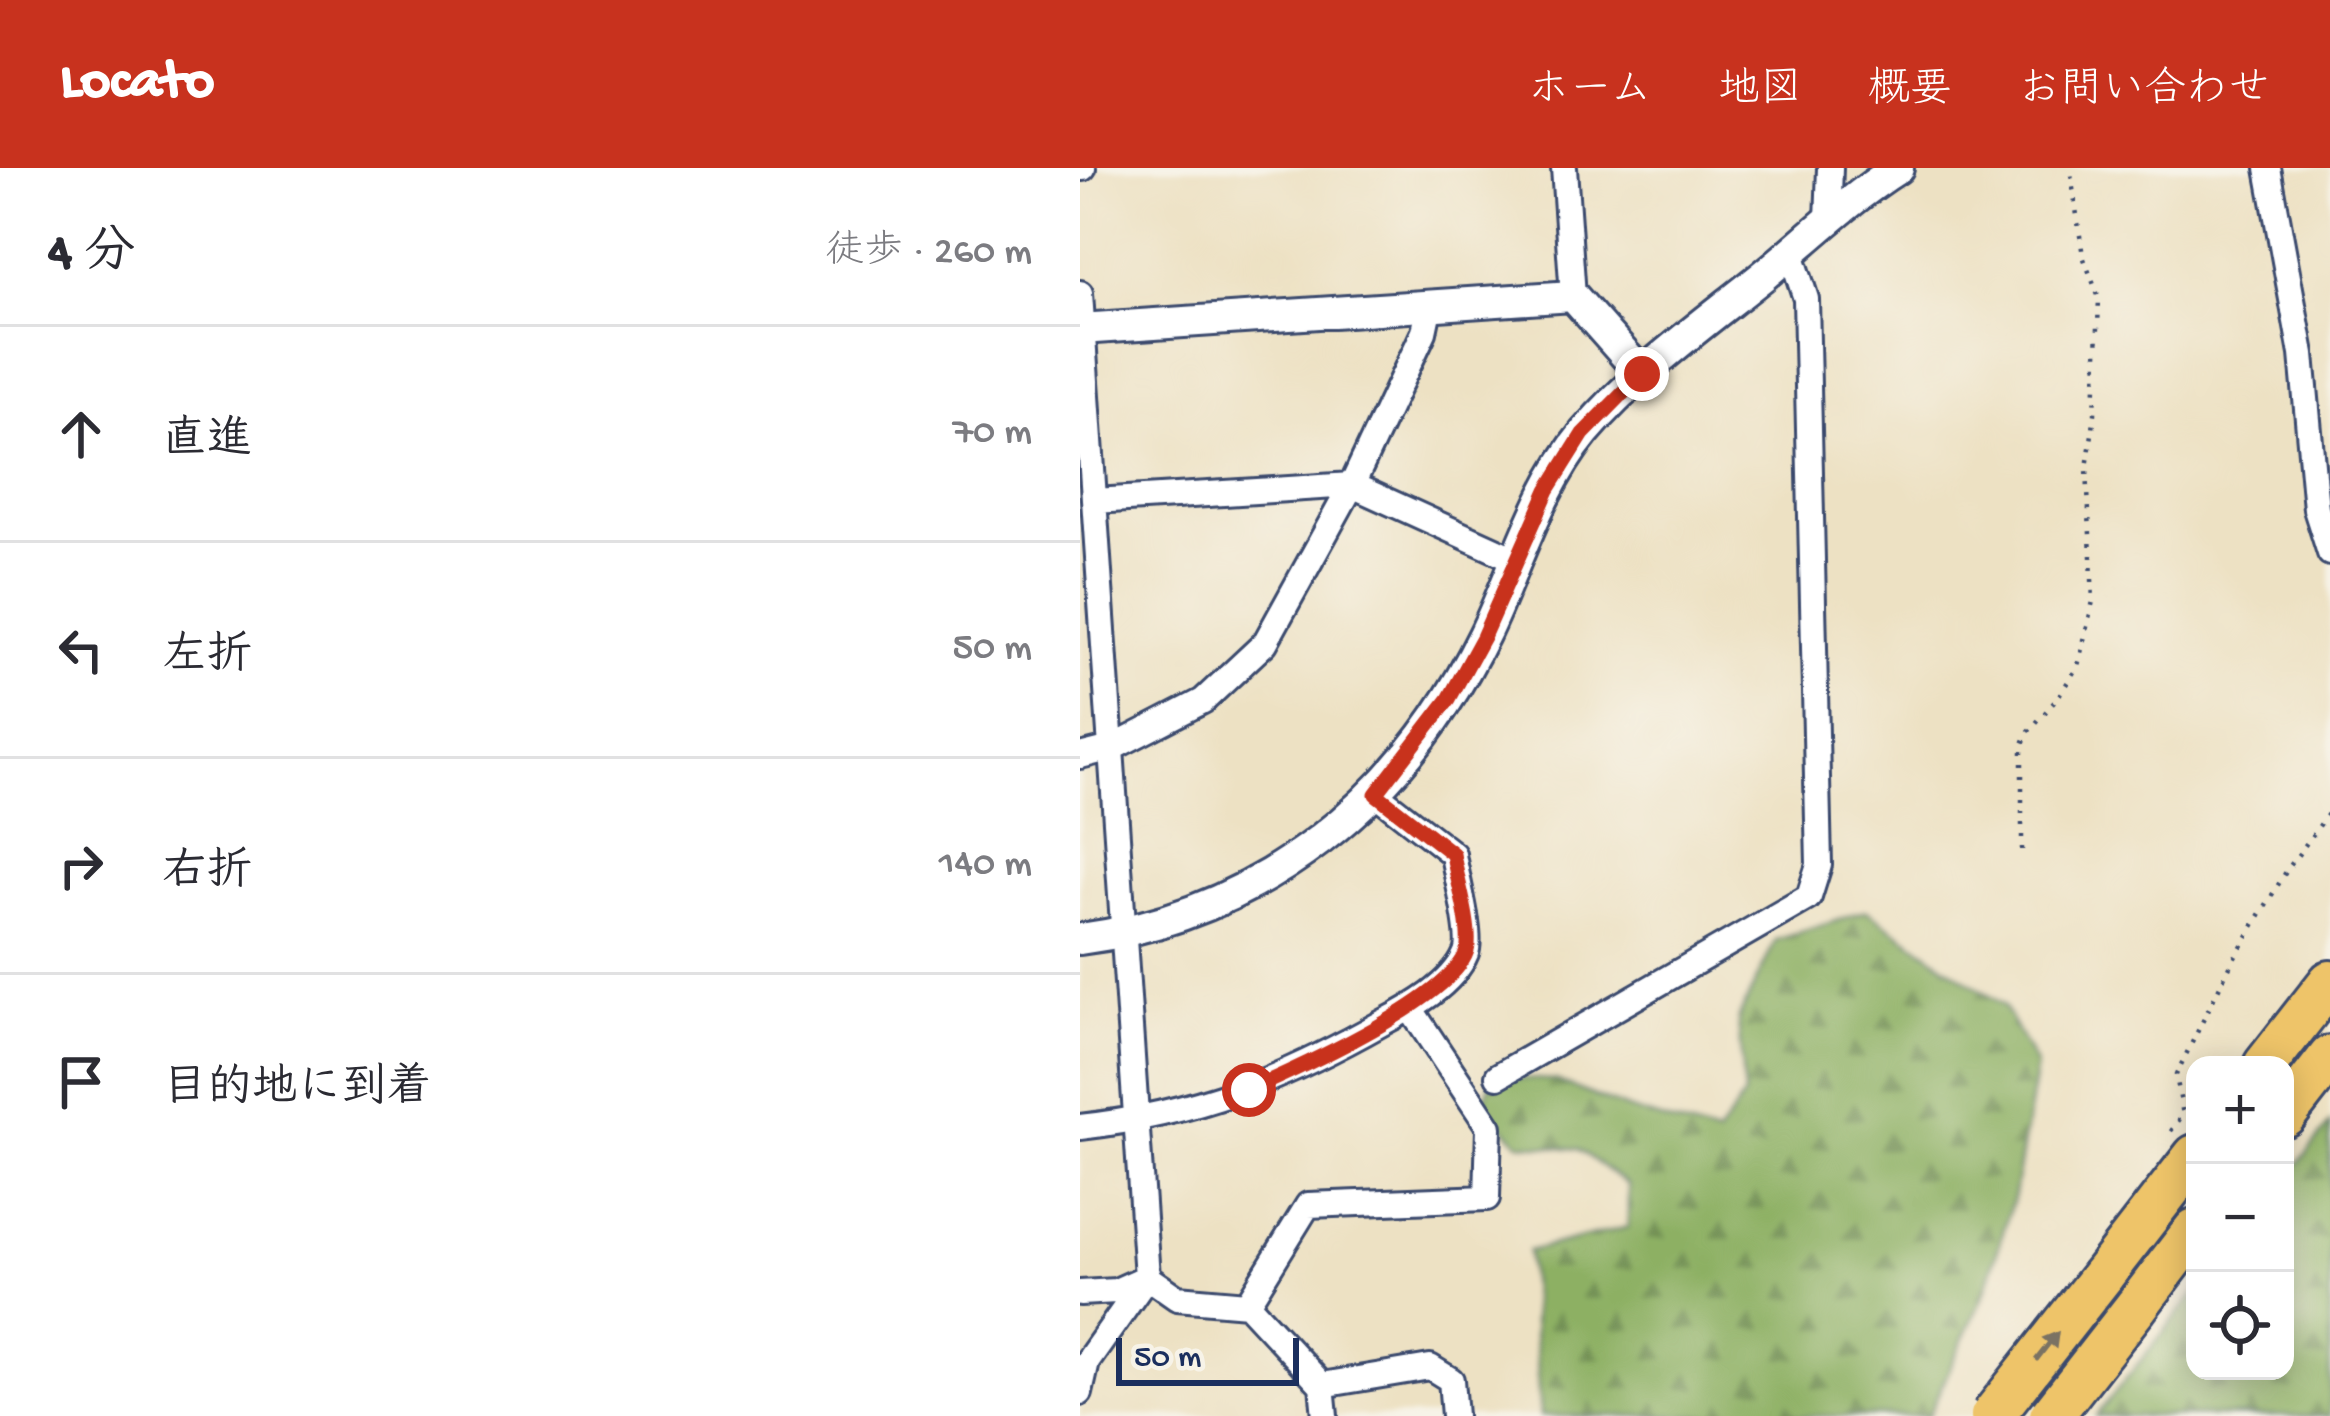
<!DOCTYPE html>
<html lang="ja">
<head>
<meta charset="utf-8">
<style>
  :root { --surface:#fff; --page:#f7f7f7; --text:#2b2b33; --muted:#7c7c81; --line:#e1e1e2; --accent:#c8321e }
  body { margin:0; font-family:"Gochi Hand","Klee One",sans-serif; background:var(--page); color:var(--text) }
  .controls { position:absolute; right:36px; bottom:36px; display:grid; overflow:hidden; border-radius:24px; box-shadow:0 6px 30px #0003 }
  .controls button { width:108px; height:108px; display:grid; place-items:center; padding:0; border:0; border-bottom:3px solid var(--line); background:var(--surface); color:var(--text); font:60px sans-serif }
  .scale { position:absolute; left:36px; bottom:30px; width:183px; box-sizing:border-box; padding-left:12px; border:6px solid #1b2f5e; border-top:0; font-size:33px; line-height:42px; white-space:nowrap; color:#1b2f5e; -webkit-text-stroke:9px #f7f3e8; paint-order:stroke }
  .stop { position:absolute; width:36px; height:36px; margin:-27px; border:9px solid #c8321e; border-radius:50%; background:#fff }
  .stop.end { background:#c8321e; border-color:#fff; box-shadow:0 3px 12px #0008 }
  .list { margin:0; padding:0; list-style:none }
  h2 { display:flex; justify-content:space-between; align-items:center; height:156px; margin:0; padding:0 48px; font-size:51px }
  h2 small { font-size:39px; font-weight:400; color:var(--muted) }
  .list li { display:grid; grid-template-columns:78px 1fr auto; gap:36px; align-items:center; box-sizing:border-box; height:216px; padding:0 48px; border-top:3px solid var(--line) }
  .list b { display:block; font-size:45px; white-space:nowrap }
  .list em { font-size:39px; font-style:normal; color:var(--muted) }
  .icon { flex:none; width:66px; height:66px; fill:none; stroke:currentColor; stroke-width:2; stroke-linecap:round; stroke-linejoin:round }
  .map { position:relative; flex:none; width:1250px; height:1248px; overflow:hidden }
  header { display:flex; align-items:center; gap:72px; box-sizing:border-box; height:168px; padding:0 60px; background:var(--accent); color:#fff }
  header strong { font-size:57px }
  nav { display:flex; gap:66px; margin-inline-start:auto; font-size:42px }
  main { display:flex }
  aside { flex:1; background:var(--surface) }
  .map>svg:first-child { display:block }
</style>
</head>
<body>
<header>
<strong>Locato</strong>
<nav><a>ホーム</a><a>地図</a><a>概要</a><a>お問い合わせ</a></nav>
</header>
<main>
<aside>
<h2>4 分<small>徒歩 · 260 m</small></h2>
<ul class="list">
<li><svg class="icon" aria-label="ahead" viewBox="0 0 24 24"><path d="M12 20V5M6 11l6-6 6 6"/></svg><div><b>直進</b></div><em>70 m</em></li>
<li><svg class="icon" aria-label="left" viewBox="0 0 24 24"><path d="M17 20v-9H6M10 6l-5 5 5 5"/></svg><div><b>左折</b></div><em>50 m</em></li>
<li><svg class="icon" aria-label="right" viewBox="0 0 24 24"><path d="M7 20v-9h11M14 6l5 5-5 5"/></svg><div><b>右折</b></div><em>140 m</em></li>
<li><svg class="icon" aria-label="arrive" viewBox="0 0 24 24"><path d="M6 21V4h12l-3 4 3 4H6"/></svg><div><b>目的地に到着</b></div></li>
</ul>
</aside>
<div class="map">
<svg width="1250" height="1248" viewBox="0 0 1250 1248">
  <defs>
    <pattern id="forest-firs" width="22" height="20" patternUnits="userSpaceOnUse" patternTransform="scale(3)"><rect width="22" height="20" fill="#8db063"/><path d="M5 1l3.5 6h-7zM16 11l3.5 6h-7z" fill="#729055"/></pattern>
  </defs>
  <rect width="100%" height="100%" fill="#f7f3e8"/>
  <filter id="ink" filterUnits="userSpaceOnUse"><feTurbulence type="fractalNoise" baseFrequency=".00833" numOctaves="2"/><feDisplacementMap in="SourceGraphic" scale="24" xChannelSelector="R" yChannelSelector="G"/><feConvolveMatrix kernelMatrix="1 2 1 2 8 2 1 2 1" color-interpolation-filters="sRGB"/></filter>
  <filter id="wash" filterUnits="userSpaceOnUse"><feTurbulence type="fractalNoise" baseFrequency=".004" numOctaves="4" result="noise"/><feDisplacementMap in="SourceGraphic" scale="48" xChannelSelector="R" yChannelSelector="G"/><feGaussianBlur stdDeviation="2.7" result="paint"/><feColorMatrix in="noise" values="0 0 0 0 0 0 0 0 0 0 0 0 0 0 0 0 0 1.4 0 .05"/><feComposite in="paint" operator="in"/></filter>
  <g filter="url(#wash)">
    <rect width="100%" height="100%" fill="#ede1c3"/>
    <path fill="url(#forest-firs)" stroke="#547060" stroke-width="3" d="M787,743L923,837L956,898L934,1027L905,1124L848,1248H460L448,1083L548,1059V1017L498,981L439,975L402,936L413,909L475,912L547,941L637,968L664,927L658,851L696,772Z
      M1250,956V1248H1016L1115,1125V1203H1205V1012Z"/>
  </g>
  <g filter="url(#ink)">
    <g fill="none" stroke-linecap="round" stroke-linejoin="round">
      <defs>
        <path id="minor" d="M0,0H3
          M484,0L493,128
          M1188,0L1222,186L1236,341L1250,385
          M748,52L750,0
          M0,125L67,1109L7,1194L0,1225
          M15,333L272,317L437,392
          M0,588L32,580L123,533L185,475L272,317L344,164L350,136
          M418,908L729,729L739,697L726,131L711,85
          M0,959C116,946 201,912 302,855C331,840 373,817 386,785C393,768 376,708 373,686L296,626
          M67,1109L97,1130L167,1136L242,1217L245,1248
          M0,1125L36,1123L65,1110
          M167,1136L228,1037L407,1030L409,959L330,840
          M242,1217L350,1199L371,1212L374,1248"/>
        <path id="tertiary" d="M0,161L493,128L562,206
          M0,771C182,747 324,631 404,467C436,401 457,322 505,264C556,204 622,157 683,108C728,71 769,31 818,0"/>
        <path id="motorway" d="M1185,897L1250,814
          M1205,947L1250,889
          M1022,1108L1115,988
          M1056,1139L1115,1062"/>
      </defs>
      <use href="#minor" stroke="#3a4a6d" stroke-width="30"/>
      <use href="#tertiary" stroke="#3a4a6d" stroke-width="36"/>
      <use href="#motorway" stroke="#3a4a6d" stroke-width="48"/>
      <path stroke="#3a4a6d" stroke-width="4.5" stroke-dasharray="3 9" stroke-linecap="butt" d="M942,682V578L948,564L976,532L998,498L1013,433L1007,300L1015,246L1019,130L1003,88L990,0
        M1091,963L1103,947L1096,907L1153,792L1207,702L1250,643"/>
      <use href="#minor" stroke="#fff" stroke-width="24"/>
      <use href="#tertiary" stroke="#fff" stroke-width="30"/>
      <use href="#motorway" stroke="#eec469" stroke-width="42"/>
      <defs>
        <path id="motorway-bridge" d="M912,1248L1022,1108
          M971,1248L1056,1139"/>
      </defs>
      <use href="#motorway-bridge" stroke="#3a4a6d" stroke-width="48" stroke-linecap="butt"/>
      <use href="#motorway-bridge" stroke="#eec469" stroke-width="42"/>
    </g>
    <defs><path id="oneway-solid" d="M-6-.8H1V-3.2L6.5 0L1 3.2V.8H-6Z" transform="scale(3)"/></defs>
    <use fill="#7a7263" href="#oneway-solid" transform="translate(967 1178) rotate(-52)"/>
  </g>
  <g fill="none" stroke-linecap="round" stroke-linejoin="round" filter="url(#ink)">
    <path stroke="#c8321e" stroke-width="15" d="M169,922C212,903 385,827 388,777C390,752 377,712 373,686L296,626L369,531L403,469L468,322L503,266L562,206"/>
  </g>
</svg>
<div class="controls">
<button>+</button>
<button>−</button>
<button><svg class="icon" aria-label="locate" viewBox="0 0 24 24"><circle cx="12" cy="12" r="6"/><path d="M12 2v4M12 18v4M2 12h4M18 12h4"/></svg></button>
</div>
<div class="scale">50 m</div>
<div class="stop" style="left:169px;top:922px"></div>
<div class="stop end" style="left:562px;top:206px"></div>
</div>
</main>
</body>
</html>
